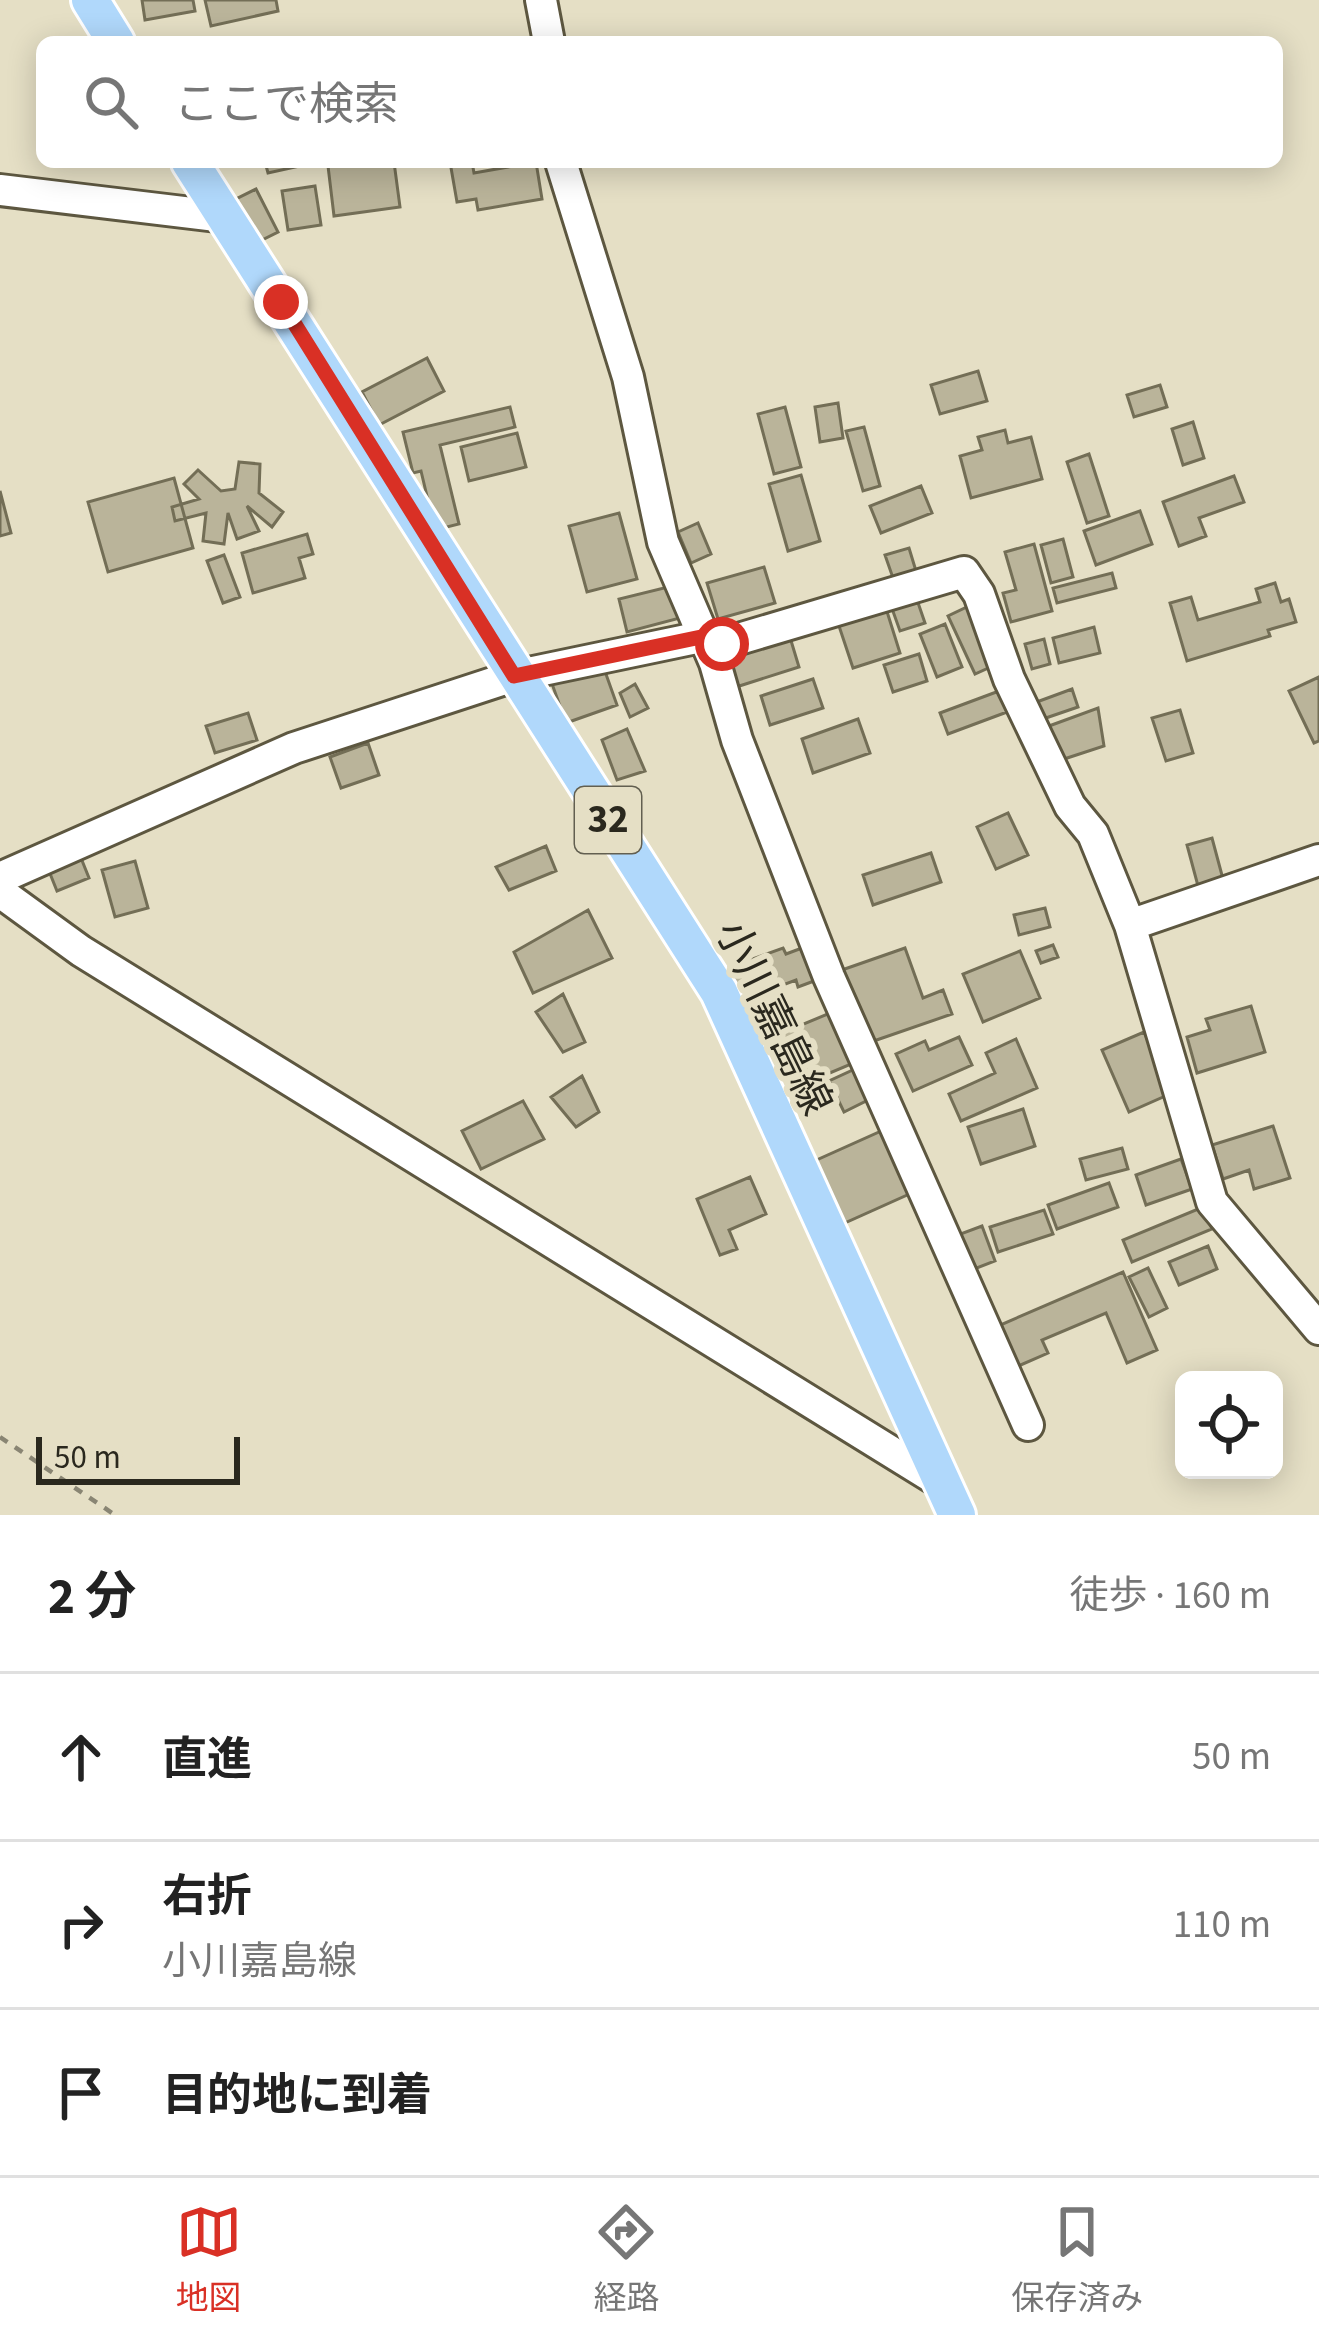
<!DOCTYPE html>
<html lang="ja">
<head>
<meta charset="utf-8">
<style>
  :root { --surface:#fff; --page:#f2f2f2; --text:#222; --muted:#767676; --line:#e0e0e0; --accent:#d93025 }
  body { margin:0; font-family:"Source Sans 3","Noto Sans JP",sans-serif; background:var(--page); color:var(--text) }
  .controls { position:absolute; right:36px; bottom:36px; display:grid; overflow:hidden; border-radius:18px; box-shadow:0 6px 30px #0003 }
  .controls button { width:108px; height:108px; display:grid; place-items:center; padding:0; border:0; border-bottom:3px solid var(--line); background:var(--surface); color:var(--text); font:60px sans-serif }
  .scale { position:absolute; left:36px; bottom:30px; width:204px; box-sizing:border-box; padding-left:12px; border:6px solid #2a281e; border-top:0; font-size:33px; line-height:42px; white-space:nowrap; color:#2a281e; -webkit-text-stroke:9px #e5dfc5; paint-order:stroke }
  .stop { position:absolute; width:36px; height:36px; margin:-27px; border:9px solid #d93025; border-radius:50%; background:#fff }
  .stop.end { background:#d93025; border-color:#fff; box-shadow:0 3px 12px #0008 }
  .list { margin:0; padding:0; list-style:none }
  h2 { display:flex; justify-content:space-between; align-items:center; height:156px; margin:0; padding:0 48px; font-size:51px }
  h2 small { font-size:39px; font-weight:400; color:var(--muted) }
  .list li { display:grid; grid-template-columns:78px 1fr auto; gap:36px; align-items:center; box-sizing:border-box; height:168px; padding:0 48px; border-top:3px solid var(--line) }
  .list b { display:block; font-size:45px; white-space:nowrap }
  .list p { margin:0; font-size:39px; white-space:nowrap; color:var(--muted) }
  .list em { font-size:39px; font-style:normal; color:var(--muted) }
  .icon { flex:none; width:66px; height:66px; fill:none; stroke:currentColor; stroke-width:2; stroke-linecap:round; stroke-linejoin:round }
  .map { position:relative; flex:none; width:1319px; height:1515px; overflow:hidden }
  .search { position:absolute; background:var(--surface); box-shadow:0 6px 30px #0003; left:36px; right:36px; top:36px; height:132px; display:flex; align-items:center; gap:30px; box-sizing:border-box; padding:0 42px; border-radius:18px; color:var(--muted); font-size:45px }
  .sheet { height:660px; background:var(--surface) }
  nav { display:flex; justify-content:space-around; align-items:center; box-sizing:border-box; height:168px; border-top:3px solid var(--line); background:var(--surface); font-size:33px; color:var(--muted) }
  nav a { display:grid; justify-items:center; gap:6px }
  nav .on { color:var(--accent) }
  .map>svg:first-child { display:block }
</style>
</head>
<body>
<div class="map">
<svg width="1319" height="1515" viewBox="0 0 1319 1515">
  <rect width="100%" height="100%" fill="#e5dfc5"/>
  <path fill="#bab49a" stroke="#736e56" stroke-width="3" d="M142,0H193L195,11L145,20Z
    M205,0H276L278,11L211,26Z
    M265,162H308L309,164L268,173Z
    M354,162H394L400,207L334,216L328,166Z
    M450,162H472L474,173L536,162L542,199L478,210L476,199L457,202Z
    M315,186L321,225L288,230L282,191Z
    M256,189L278,232L256,243L234,200Z
    M427,358L444,391L379,425L362,392Z
    M978,371L987,401L940,414L931,385Z
    M1160,385L1167,407L1134,417L1127,395Z
    M838,403L843,438L820,442L815,407Z
    M510,407L515,427L440,445L459,524L435,530L421,471L413,473L403,432Z
    M785,407L801,467L774,474L758,414Z
    M1193,422L1204,458L1183,465L1172,429Z
    M864,427L880,486L863,491L846,431Z
    M1005,430L1008,443L1031,437L1042,479L971,498L960,456L982,450L978,437Z
    M517,433L526,467L469,481L461,447Z
    M1089,454L1109,516L1087,523L1067,462Z
    M239,462L260,464L259,493L283,512L272,527L247,506L259,531L237,539L228,513L224,544L203,541L206,513L175,521L172,507L199,499L184,484L198,470L221,491L235,489Z
    M801,475L820,541L788,551L769,484Z
    M1234,476L1244,502L1199,518L1206,536L1179,546L1163,502Z
    M174,478L193,548L108,572L88,502Z
    M921,486L932,513L881,533L870,506Z
    M0,491L11,533L0,536Z
    M1140,511L1152,544L1096,565L1084,531Z
    M619,513L637,579L587,592L569,526Z
    M698,523L711,554L691,563L678,532Z
    M307,534L313,554L299,558L305,578L253,593L242,553Z
    M1063,539L1073,577L1051,583L1041,545Z
    M1034,544L1052,611L1011,622L1003,593L1016,590L1005,552Z
    M909,548L916,571L893,578L885,555Z
    M224,555L240,597L223,603L207,561Z
    M764,567L775,603L718,619L707,583Z
    M1112,573L1116,588L1057,603L1053,588Z
    M1275,583L1281,602L1289,599L1296,622L1268,630L1270,636L1187,661L1170,603L1191,597L1198,620L1260,602L1256,589Z
    M672,586L680,618L627,632L619,599Z
    M915,594L925,623L900,631L890,603Z
    M884,602L900,653L853,668L836,617Z
    M969,606L997,664L975,674L948,616Z
    M945,624L962,667L937,677L920,634Z
    M1094,627L1100,653L1059,663L1053,638Z
    M789,634L799,667L733,688L723,655Z
    M1044,639L1050,664L1032,669L1025,644Z
    M919,654L927,681L893,692L884,665Z
    M602,663L617,705L566,723L551,681Z
    M1319,677V741L1314,743L1289,691Z
    M813,679L823,708L770,725L761,696Z
    M635,684L648,708L630,717L620,693Z
    M1072,689L1078,707L1040,720L1034,703Z
    M999,691L1007,712L948,734L940,713Z
    M1098,708L1104,746L1061,760L1049,726Z
    M1180,710L1193,753L1166,761L1152,718Z
    M248,713L257,740L215,753L206,726Z
    M858,719L870,753L813,773L802,739Z
    M627,729L645,771L617,780L602,740Z
    M368,743L379,775L341,788L330,757Z
    M1008,813L1028,855L996,869L977,827Z
    M1212,838L1223,879L1198,886L1187,845Z
    M546,846L556,871L509,890L496,867Z
    M79,853L89,878L57,891L47,866Z
    M931,853L941,882L873,905L863,875Z
    M135,861L148,908L115,917L102,870Z
    M1045,908L1050,927L1019,935L1014,915Z
    M588,910L612,958L533,993L514,952Z
    M1053,945L1058,957L1041,963L1036,951Z
    M783,948L786,954L802,948L814,981L798,987L796,980L740,1001L728,968Z
    M905,948L923,998L943,990L952,1014L865,1044L839,971Z
    M1020,951L1040,998L983,1022L963,974Z
    M563,994L585,1042L563,1052L536,1012Z
    M1251,1006L1265,1052L1197,1073L1187,1037L1210,1030L1206,1019Z
    M835,1011L856,1062L799,1086L777,1035Z
    M1144,1032L1172,1093L1129,1112L1102,1050Z
    M959,1037L972,1065L913,1091L896,1054L925,1041L929,1050Z
    M1016,1039L1037,1088L961,1121L949,1094L995,1073L986,1053Z
    M855,1069L870,1099L844,1112L829,1081Z
    M582,1076L599,1112L576,1127L551,1097Z
    M523,1101L544,1139L481,1169L462,1131Z
    M1023,1109L1035,1146L981,1164L968,1127Z
    M1273,1126L1290,1178L1254,1189L1249,1170L1223,1179L1212,1145Z
    M888,1128L916,1191L838,1226L810,1163Z
    M1122,1148L1128,1169L1086,1180L1080,1159Z
    M1181,1159L1192,1189L1146,1205L1136,1175Z
    M750,1177L766,1214L729,1230L737,1249L720,1255L697,1199Z
    M1109,1183L1118,1207L1057,1229L1048,1205Z
    M1203,1207L1212,1229L1132,1262L1123,1240Z
    M1044,1210L1053,1234L998,1252L990,1227Z
    M982,1226L995,1261L969,1271L955,1236Z
    M1208,1246L1217,1269L1179,1285L1169,1262Z
    M1148,1268L1167,1308L1149,1317L1129,1277Z
    M1123,1272L1157,1350L1127,1363L1106,1313L1042,1340L1048,1353L1016,1367L998,1326Z"/>
  <g fill="none" stroke-linecap="round" stroke-linejoin="round">
    <defs>
      <path id="minor" d="M541,0L549,42
        M561,162L628,377L663,542L715,663L737,740L829,977L1028,1425
        M0,190L225,217
        M0,878L294,748L514,676L701,637L722,644L964,572L979,594L1009,679L1070,806L1093,834L1130,925L1212,1202L1319,1329
        M0,892L81,951L940,1482
        M1130,925L1319,860"/>
      <path id="major" d="M90,0L116,42
        M190,162L719,992L957,1515"/>
    </defs>
    <use href="#minor" stroke="#5d5740" stroke-width="36"/>
    <use href="#major" stroke="#fff" stroke-width="42"/>
    <path stroke="#898573" stroke-width="4.5" stroke-dasharray="9 9" stroke-linecap="butt" d="M0,1437L115,1515"/>
    <use href="#minor" stroke="#fff" stroke-width="30"/>
    <use href="#major" stroke="#b0d8fb" stroke-width="36"/>
  </g>
  <g fill="none" stroke-linecap="round" stroke-linejoin="round">
    <path stroke="#d93025" stroke-width="15" d="M281,302L514,676L701,637L722,644"/>
  </g>
  <g text-anchor="middle" dominant-baseline="central" stroke-width="12" stroke-linejoin="round" paint-order="stroke">
    <rect fill="#e5dfc5" stroke="#625f50" stroke-width="3" x="575" y="787" width="66" height="66" rx="9"/>
    <g font-size="39" font-weight="bold" fill="#2a281e">
      <text x="608" y="820">32</text>
    </g>
    <g font-size="42" fill="#2a281e" stroke="#e5dfc5">
      <text transform="translate(773 1018) rotate(64)">小川嘉島線</text>
    </g>
  </g>
</svg>
<div class="controls">
<button><svg class="icon" aria-label="locate" viewBox="0 0 24 24"><circle cx="12" cy="12" r="6"/><path d="M12 2v4M12 18v4M2 12h4M18 12h4"/></svg></button>
</div>
<div class="scale">50 m</div>
<div class="stop" style="left:722px;top:644px"></div>
<div class="stop end" style="left:281px;top:302px"></div>
<div class="search"><svg class="icon" aria-label="search" viewBox="0 0 24 24"><circle cx="10" cy="10" r="6"/><path d="M15 15l6 6"/></svg>ここで検索</div>
</div>
<section class="sheet">
<h2>2 分<small>徒歩 · 160 m</small></h2>
<ul class="list">
<li><svg class="icon" aria-label="ahead" viewBox="0 0 24 24"><path d="M12 20V5M6 11l6-6 6 6"/></svg><div><b>直進</b></div><em>50 m</em></li>
<li><svg class="icon" aria-label="right" viewBox="0 0 24 24"><path d="M7 20v-9h11M14 6l5 5-5 5"/></svg><div><b>右折</b><p>小川嘉島線</p></div><em>110 m</em></li>
<li><svg class="icon" aria-label="arrive" viewBox="0 0 24 24"><path d="M6 21V4h12l-3 4 3 4H6"/></svg><div><b>目的地に到着</b></div></li>
</ul>
</section>
<nav>
<a class="on"><svg class="icon" aria-label="map" viewBox="0 0 24 24"><path d="M3 6l6-2 6 2 6-2v14l-6 2-6-2-6 2zM9 4v14M15 6v14"/></svg>地図</a>
<a><svg class="icon" aria-label="directions" viewBox="0 0 24 24"><path d="M12 3l9 9-9 9-9-9zM9 14v-3h6M13 9l2 2-2 2"/></svg>経路</a>
<a><svg class="icon" aria-label="saved" viewBox="0 0 24 24"><path d="M7 4h10v16l-5-4-5 4z"/></svg>保存済み</a>
</nav>
</body>
</html>
